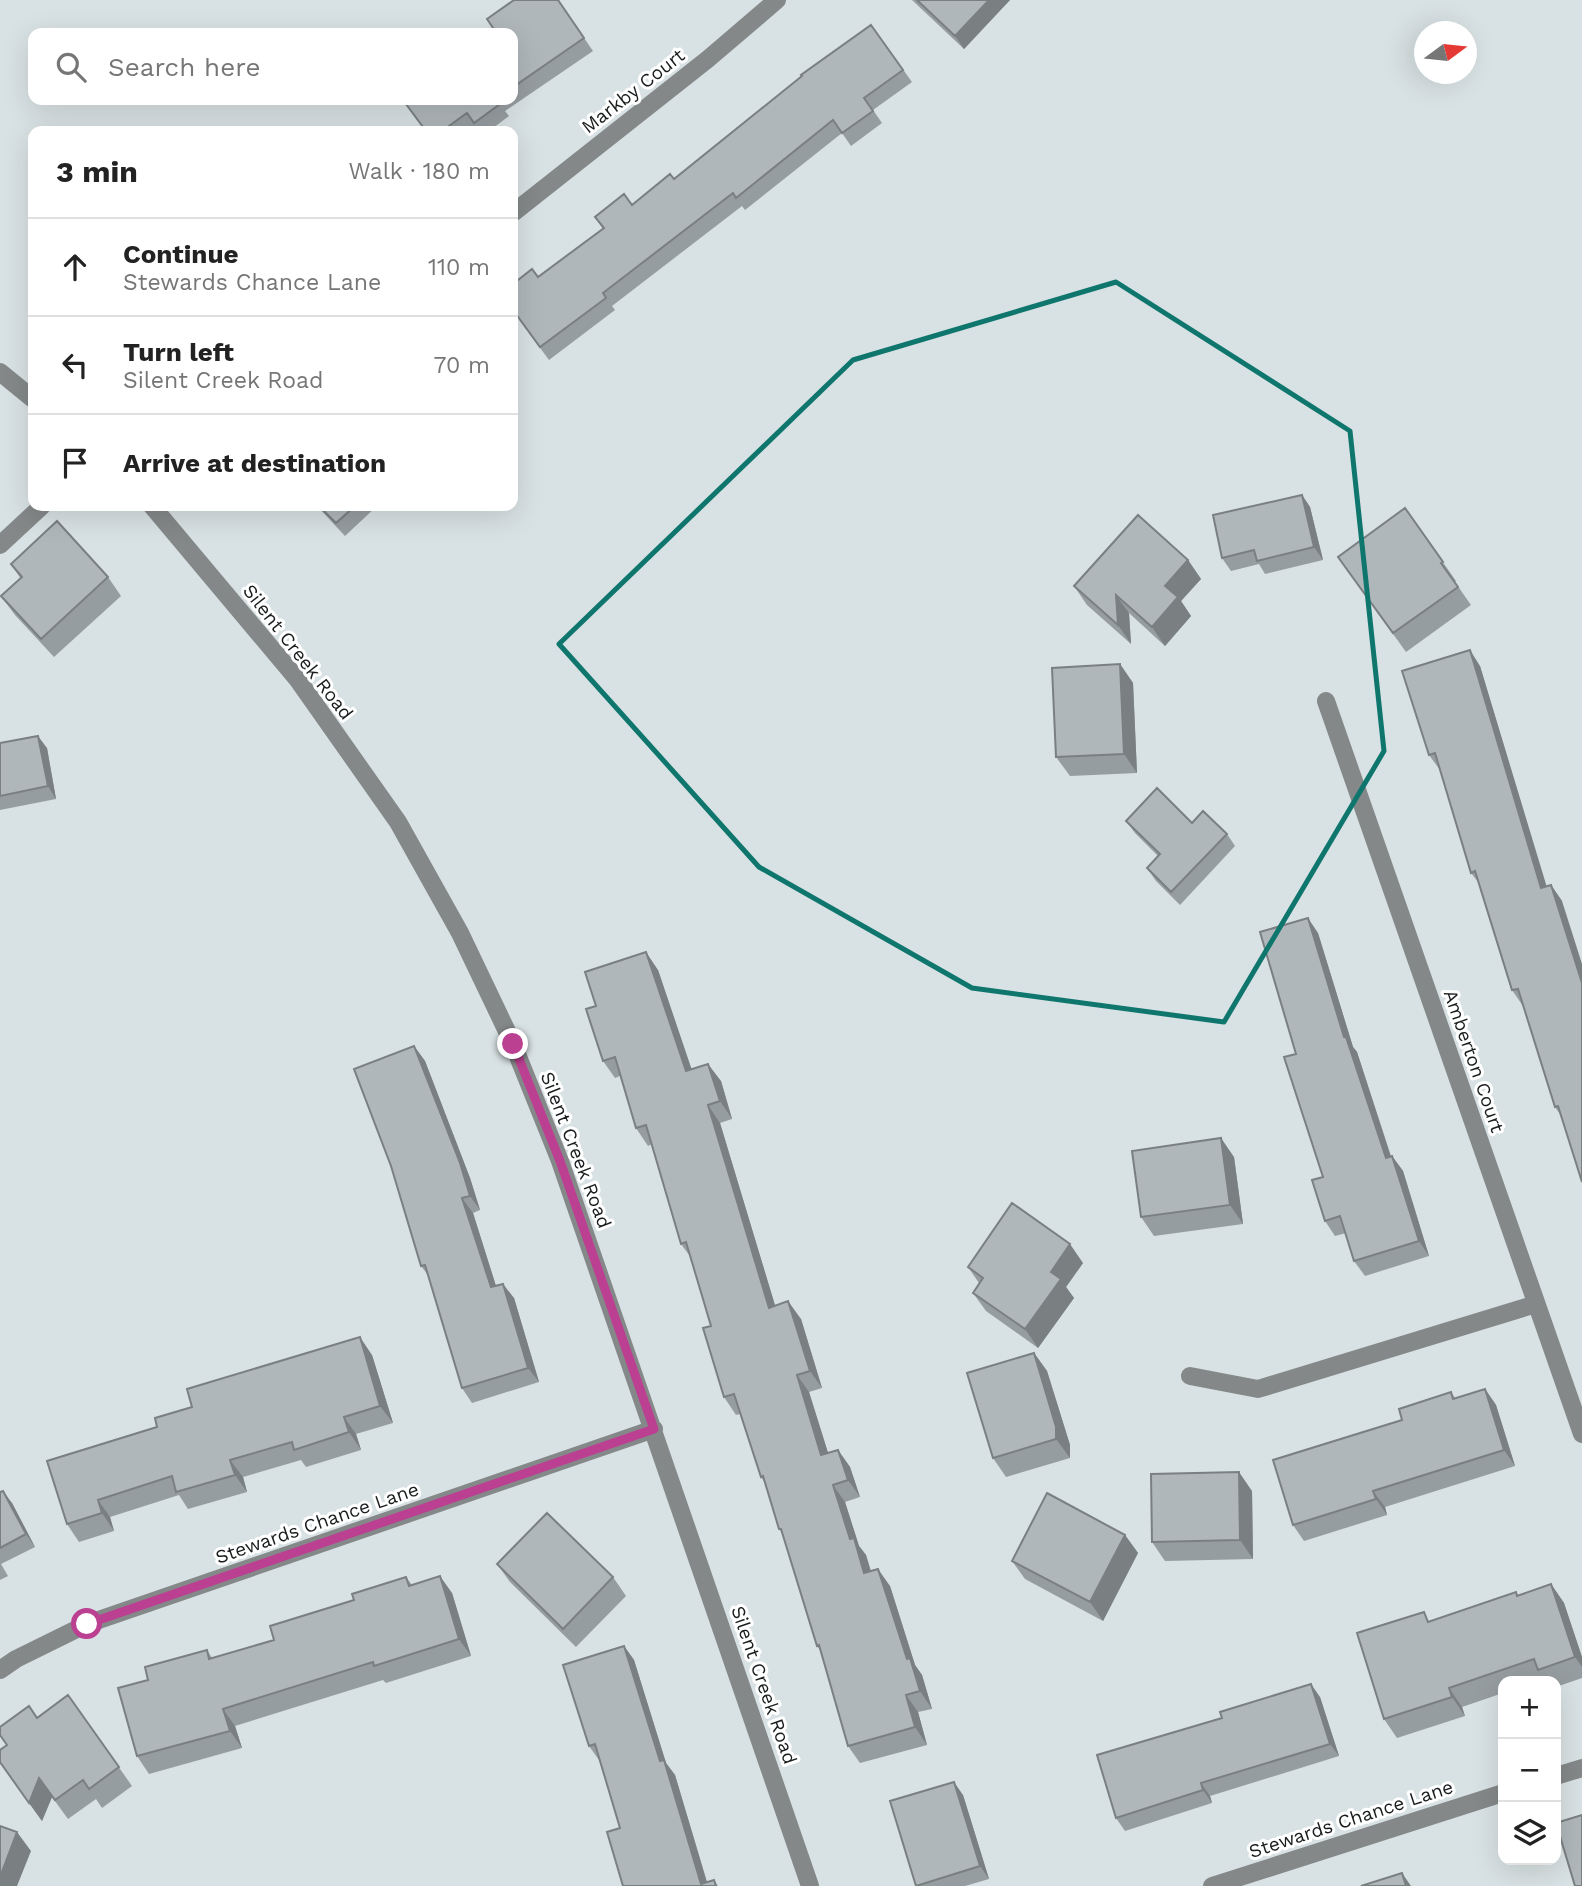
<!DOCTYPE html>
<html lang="en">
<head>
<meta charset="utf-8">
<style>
  :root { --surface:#fff; --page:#f2f2f2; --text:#222; --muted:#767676; --line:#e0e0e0 }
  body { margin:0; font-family:"Work Sans",sans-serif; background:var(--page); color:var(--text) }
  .controls { position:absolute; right:21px; bottom:21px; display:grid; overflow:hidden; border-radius:14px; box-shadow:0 7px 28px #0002 }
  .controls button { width:63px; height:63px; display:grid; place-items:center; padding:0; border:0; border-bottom:2px solid var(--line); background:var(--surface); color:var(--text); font:35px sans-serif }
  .compass { position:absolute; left:1414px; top:21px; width:63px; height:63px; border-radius:50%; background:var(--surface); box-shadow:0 7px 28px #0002; rotate:75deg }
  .stop { position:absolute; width:21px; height:21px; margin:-16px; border:5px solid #bb4092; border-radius:50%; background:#fff }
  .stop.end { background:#bb4092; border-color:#fff; box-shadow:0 2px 7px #0008 }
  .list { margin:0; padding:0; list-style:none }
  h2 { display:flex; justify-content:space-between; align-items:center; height:91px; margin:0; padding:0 28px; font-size:30px }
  h2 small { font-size:23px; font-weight:400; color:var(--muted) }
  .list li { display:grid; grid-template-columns:46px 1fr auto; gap:21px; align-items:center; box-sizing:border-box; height:98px; padding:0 28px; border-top:2px solid var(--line) }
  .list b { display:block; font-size:26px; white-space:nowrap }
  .list p { margin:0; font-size:23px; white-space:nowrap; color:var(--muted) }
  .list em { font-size:23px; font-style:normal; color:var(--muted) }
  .icon { flex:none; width:38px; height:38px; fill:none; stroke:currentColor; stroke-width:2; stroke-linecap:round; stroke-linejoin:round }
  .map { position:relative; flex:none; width:1582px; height:1886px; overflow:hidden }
  .search { position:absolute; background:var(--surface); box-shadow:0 7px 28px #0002; left:28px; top:28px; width:490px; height:77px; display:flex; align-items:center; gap:18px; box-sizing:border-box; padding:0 24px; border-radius:14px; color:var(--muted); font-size:26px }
  .panel { position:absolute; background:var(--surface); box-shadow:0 7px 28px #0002; left:28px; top:126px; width:490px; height:385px; border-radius:14px }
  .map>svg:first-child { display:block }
</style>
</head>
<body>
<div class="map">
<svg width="1582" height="1886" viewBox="0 0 1582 1886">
  <rect width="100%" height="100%" fill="#d8e1e3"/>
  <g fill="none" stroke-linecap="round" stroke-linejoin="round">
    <path stroke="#858889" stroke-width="18" d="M513,213L708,59L777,0
      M0,372L33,399
      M152,506L298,680L398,822L460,933L513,1044L560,1161L810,1886
      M0,545L42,506
      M1326,701L1582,1434
      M1190,1376L1258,1389L1536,1304
      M0,1670L16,1659L87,1624L654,1429
      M1556,1776L1582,1768
      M1212,1886L1503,1793"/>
  </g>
  <path fill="#969da0" d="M558,0L593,51L505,111L509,116L489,131H480L476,126L469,131H426L403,100H513V33Z
    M912,0H1010L964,49Z
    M871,25L912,82L873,110L882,123L851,146L842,133L745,210L742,206L612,306L615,310L549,360L513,311L538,277L603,229L595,217L632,205L674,179L802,76Z
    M1302,495L1310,507L1323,560L1265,574L1259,564L1231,571L1222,558Z
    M317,506H377L345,536Z
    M1405,508L1456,581L1455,582L1471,605L1406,652L1338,557Z
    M1188,560L1201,579L1181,601L1191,616L1165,646L1129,613L1131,644L1087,605L1074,586Z
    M11,564L108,577L121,596L54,657L15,615L1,596L21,579Z
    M1120,664L1133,683L1137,773L1070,776L1056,757Z
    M1480,666L1546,887L1551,885L1562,901V1117L1555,1107L1523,1006L1512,990L1479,883L1471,873L1440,770L1429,755Z
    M0,743L47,748L56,799L0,810Z
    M1126,821L1192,823L1227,834L1235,846L1180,905L1156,881L1147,868L1158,856L1135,833Z
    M1318,933L1353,1047L1357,1052L1391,1156H1392L1403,1171L1429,1256L1365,1276L1354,1261L1346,1233L1335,1236L1325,1221L1323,1177L1296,1054Z
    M658,970L691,1069L721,1081L732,1119L720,1123L775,1306L801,1319L822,1388L809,1392L828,1453L838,1450L850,1467L860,1497L845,1502L859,1546L866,1555L871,1571L890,1586L915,1665L922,1675L932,1709L918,1712L927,1745L860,1763L848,1746L820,1650L817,1646L783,1534L779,1529L765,1483L761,1477L740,1414L736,1415L724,1397L711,1326L692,1259L681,1244L652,1144L648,1146L636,1128L620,1076L615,1078L603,1061L596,1006Z
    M414,1046L425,1061L470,1178L480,1210L473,1213L496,1286L514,1298L539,1382L472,1403L462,1388L428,1275L421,1266Z
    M1234,1157L1243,1224L1154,1236L1141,1217Z
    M1083,1263L1066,1287L1074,1298L1038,1348L986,1311L973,1293L979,1283L968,1267Z
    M1034,1353L1047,1371L1070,1445V1458L1006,1477L993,1458Z
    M372,1355L393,1423L356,1434L361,1450L306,1467L301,1460L243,1477L247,1492L188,1509L179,1495L110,1517L114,1531L79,1542L67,1524L157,1427Z
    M1485,1389L1496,1405L1515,1466L1385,1507L1387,1515L1304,1541L1293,1525L1402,1420L1451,1392L1455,1398Z
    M1252,1491L1253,1559L1165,1561L1152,1542Z
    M0,1492L12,1503L35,1547L1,1564L8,1576L0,1580Z
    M1125,1535L1138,1553L1103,1621L1025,1579L1012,1561Z
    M497,1564L613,1577L626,1596L576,1647L510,1582Z
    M406,1577L412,1585L452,1593L471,1656L386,1683L383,1680L235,1726L242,1748L149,1774L137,1756L148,1680L207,1650L212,1658L274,1640L354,1600Z
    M1551,1584L1564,1603L1582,1657V1678L1556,1687V1681H1546L1544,1679L1536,1681H1503V1693L1462,1707L1465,1716L1397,1738L1384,1719L1431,1621L1518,1595Z
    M624,1646L634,1660L666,1763L675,1775L707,1882L714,1880L718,1886H623L620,1828L599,1760L589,1746Z
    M68,1695L132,1786L102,1808L96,1799L68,1819L52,1797L42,1821L0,1762L7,1745L37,1718Z
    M1320,1697L1339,1756L1210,1796L1212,1803L1125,1831L1116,1818Z
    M963,1795L989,1879L965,1886H916Z"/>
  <path fill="#7a8082" d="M989,0H1010L964,49L955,36Z
    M1302,495L1310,507L1323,560L1314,547Z
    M1188,560L1201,579L1181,601L1191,616L1165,646L1152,627L1165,586Z
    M1116,595L1129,613L1131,644L1118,625Z
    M1470,650L1480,666L1552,904L1541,888Z
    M1120,664L1133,683L1137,773L1124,754Z
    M38,736L47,748L56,799L48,786Z
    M1551,885L1562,901L1582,964V983Z
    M1308,918L1318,933L1353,1047L1357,1052L1396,1173L1386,1158L1344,1037Z
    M646,952L658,970L698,1088L686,1071Z
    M414,1046L425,1061L470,1178L480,1210L470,1196Z
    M708,1064L721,1081L732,1119L720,1101Z
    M708,1105L720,1123L781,1325L769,1308Z
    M1221,1138L1234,1157L1243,1224L1230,1205Z
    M1392,1156L1403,1171L1429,1256L1419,1241Z
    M462,1198L473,1213L501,1302L491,1287Z
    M1070,1244L1083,1263L1066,1287L1074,1298L1038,1348L1025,1329L1051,1272Z
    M503,1284L514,1298L539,1382L528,1368Z
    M788,1301L801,1319L822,1388L810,1371Z
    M360,1337L372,1355L393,1423L380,1406Z
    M1034,1353L1047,1371L1070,1445V1458L1056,1439Z
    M797,1375L809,1392L834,1472L821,1455Z
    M1485,1389L1496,1405L1515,1466L1504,1450Z
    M344,1417L356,1434L361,1450L349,1432Z
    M838,1450L850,1467L860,1497L848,1480Z
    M230,1460L243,1477L247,1492L235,1475Z
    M1239,1472L1252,1491L1253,1559L1240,1540Z
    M833,1485L845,1502L859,1546L866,1555L876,1590L864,1573L850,1539Z
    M3,1491L12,1503L35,1547L26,1534Z
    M1373,1491L1385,1507L1387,1515L1376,1499Z
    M98,1500L110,1517L114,1531L102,1513Z
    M1125,1535L1138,1553L1103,1621L1090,1602Z
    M878,1569L890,1586L915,1665L922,1675L932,1709L920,1691L907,1659Z
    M440,1576L452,1593L471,1656L459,1639Z
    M1551,1584L1564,1603L1582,1657V1667L1575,1657Z
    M624,1646L634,1660L666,1763L675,1775L708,1886L701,1884L660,1761Z
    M1311,1684L1320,1697L1339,1756L1330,1744Z
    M1449,1688L1462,1707L1465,1716L1452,1697Z
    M906,1695L918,1712L927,1745L915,1727Z
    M223,1709L235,1726L242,1748L230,1731Z
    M39,1778L52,1797L42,1821L29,1803Z
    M954,1782L963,1795L989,1879L980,1866Z
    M1201,1783L1210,1796L1212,1803L1203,1790Z
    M17,1832L31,1851L17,1886H0V1877Z
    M1402,1873L1411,1886H1406Z"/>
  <path fill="#afb7ba" stroke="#7a8082" stroke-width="2" d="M514,0H558L584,38L513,87V33H485L493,28L487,19Z
    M917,0H989L955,36Z
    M871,25L903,70L864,98L873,111L842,133L833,120L736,198L733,193L603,293L606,298L540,347L513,310V284L532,269L538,277L604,228L595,217L624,194L632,205L670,174L674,179L802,76L801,75Z
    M403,100H497L500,104L474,123L467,113L442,131H426Z
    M1302,495L1314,547L1257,561L1254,550L1222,558L1213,515Z
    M319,506H355L336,523Z
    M1405,508L1443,562L1441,563L1458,587L1393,633L1338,557Z
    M1138,515L1188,560L1165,586L1178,597L1152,627L1116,595L1118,625L1074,586Z
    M57,521L108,577L41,639L1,596L22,577L11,564Z
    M1470,650L1541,888L1551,885L1582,983V1182L1558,1106L1555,1107L1518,989L1512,990L1475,871L1471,873L1435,753L1429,755L1402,671Z
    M1120,664L1124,754L1056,757L1052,668Z
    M38,736L48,786L0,796V743Z
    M1157,788L1192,823L1203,811L1227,834L1171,892L1147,868L1160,854L1126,821Z
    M1308,918L1344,1037H1346L1386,1158L1392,1156L1419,1241L1354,1261L1340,1216L1325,1221L1312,1180L1323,1177L1284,1057L1296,1054L1260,932Z
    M646,952L686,1071L708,1064L720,1101L708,1105L769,1308L788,1301L810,1371L797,1375L821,1455L838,1450L848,1480L833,1485L850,1539L854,1538L864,1573L878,1569L907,1659L910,1658L920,1691L906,1695L915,1727L848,1746L819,1645L817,1646L781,1529H779L763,1476L761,1477L734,1394L724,1397L703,1328L711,1326L686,1242L681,1244L646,1125L636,1128L615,1057L603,1061L586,1009L596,1006L585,972Z
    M414,1046L460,1163L470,1196L462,1198L491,1287L503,1284L528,1368L462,1388L425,1265L421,1266L391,1166L354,1069Z
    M1221,1138L1230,1205L1141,1217L1132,1151Z
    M1012,1203L1070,1244L1051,1272L1061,1279L1025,1329L973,1293L983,1278L968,1267Z
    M360,1337L380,1406L344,1417L349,1432L294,1450L292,1442L230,1460L235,1475L176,1492L172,1476L98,1500L102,1513L67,1524L47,1461L157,1427L155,1418L192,1407L187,1389Z
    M1034,1353L1056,1427V1439L993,1458L967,1373Z
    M1485,1389L1504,1450L1373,1491L1376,1499L1293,1525L1273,1460L1402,1420L1399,1409L1451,1392L1453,1399Z
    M1239,1472L1240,1540L1152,1542L1151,1474Z
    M3,1491L26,1534L0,1548V1492Z
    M1047,1493L1125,1535L1090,1602L1012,1561Z
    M547,1513L613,1577L563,1629L497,1564Z
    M440,1576L459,1639L374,1666L373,1662L223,1709L230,1731L137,1756L118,1688L148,1680L145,1667L207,1650L209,1659L274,1640L270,1626L354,1600L352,1594L406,1577L409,1586Z
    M1551,1584L1575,1657L1538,1670L1534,1659L1449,1688L1452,1697L1384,1719L1357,1633L1424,1612L1428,1622L1516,1592L1517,1596Z
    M624,1646L660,1761L664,1760L701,1884L714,1880L716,1886H623L607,1832L620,1828L595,1744L589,1746L563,1665Z
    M1311,1684L1330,1744L1201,1783L1203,1790L1116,1818L1097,1755L1222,1718L1220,1712Z
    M68,1695L119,1767L89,1789L83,1780L55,1800L39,1778L29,1803L0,1762V1750L7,1745L0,1735V1727L29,1706L37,1718Z
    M954,1782L980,1866L916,1886L890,1801Z
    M1582,1815V1886H1575L1556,1823Z
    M0,1826L17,1832L0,1877Z
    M1402,1873L1406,1886H1361Z"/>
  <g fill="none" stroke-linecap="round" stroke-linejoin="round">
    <path stroke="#bb4092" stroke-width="9" d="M87,1624L654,1429L560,1161L513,1044"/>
  </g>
  <path fill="none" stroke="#0f766e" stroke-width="5" stroke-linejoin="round" d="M1116,282L1350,431L1384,751L1224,1022L972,988L759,867L559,644L853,360Z"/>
  <g text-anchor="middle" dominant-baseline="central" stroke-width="6" stroke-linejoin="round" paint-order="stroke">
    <g font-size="19" fill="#191c1d" stroke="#fff">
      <text transform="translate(633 91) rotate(-38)">Markby Court</text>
      <text transform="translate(298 652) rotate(52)">Silent Creek Road</text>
      <text transform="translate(1474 1061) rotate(71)">Amberton Court</text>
      <text transform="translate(576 1150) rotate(69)">Silent Creek Road</text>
      <text transform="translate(317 1523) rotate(-19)">Stewards Chance Lane</text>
      <text transform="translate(764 1685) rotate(71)">Silent Creek Road</text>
      <text transform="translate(1351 1819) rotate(-18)">Stewards Chance Lane</text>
    </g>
  </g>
</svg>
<div class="controls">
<button>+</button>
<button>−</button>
<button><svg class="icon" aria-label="layers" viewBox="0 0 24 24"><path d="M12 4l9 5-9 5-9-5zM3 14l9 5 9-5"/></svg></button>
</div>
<svg class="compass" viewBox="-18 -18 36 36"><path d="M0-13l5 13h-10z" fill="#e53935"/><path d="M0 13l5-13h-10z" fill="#767676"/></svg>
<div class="stop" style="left:87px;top:1624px"></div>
<div class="stop end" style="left:513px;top:1044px"></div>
<div class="search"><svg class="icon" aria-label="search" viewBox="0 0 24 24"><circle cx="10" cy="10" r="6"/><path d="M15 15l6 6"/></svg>Search here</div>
<section class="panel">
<h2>3 min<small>Walk · 180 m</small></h2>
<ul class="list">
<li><svg class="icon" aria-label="ahead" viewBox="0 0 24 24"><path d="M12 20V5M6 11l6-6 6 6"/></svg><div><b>Continue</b><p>Stewards Chance Lane</p></div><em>110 m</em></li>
<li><svg class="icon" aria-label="left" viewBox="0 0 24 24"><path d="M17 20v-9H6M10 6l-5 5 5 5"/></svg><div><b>Turn left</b><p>Silent Creek Road</p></div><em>70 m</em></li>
<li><svg class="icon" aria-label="arrive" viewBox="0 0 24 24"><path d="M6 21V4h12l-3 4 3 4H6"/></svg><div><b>Arrive at destination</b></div></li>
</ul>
</section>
</div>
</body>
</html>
